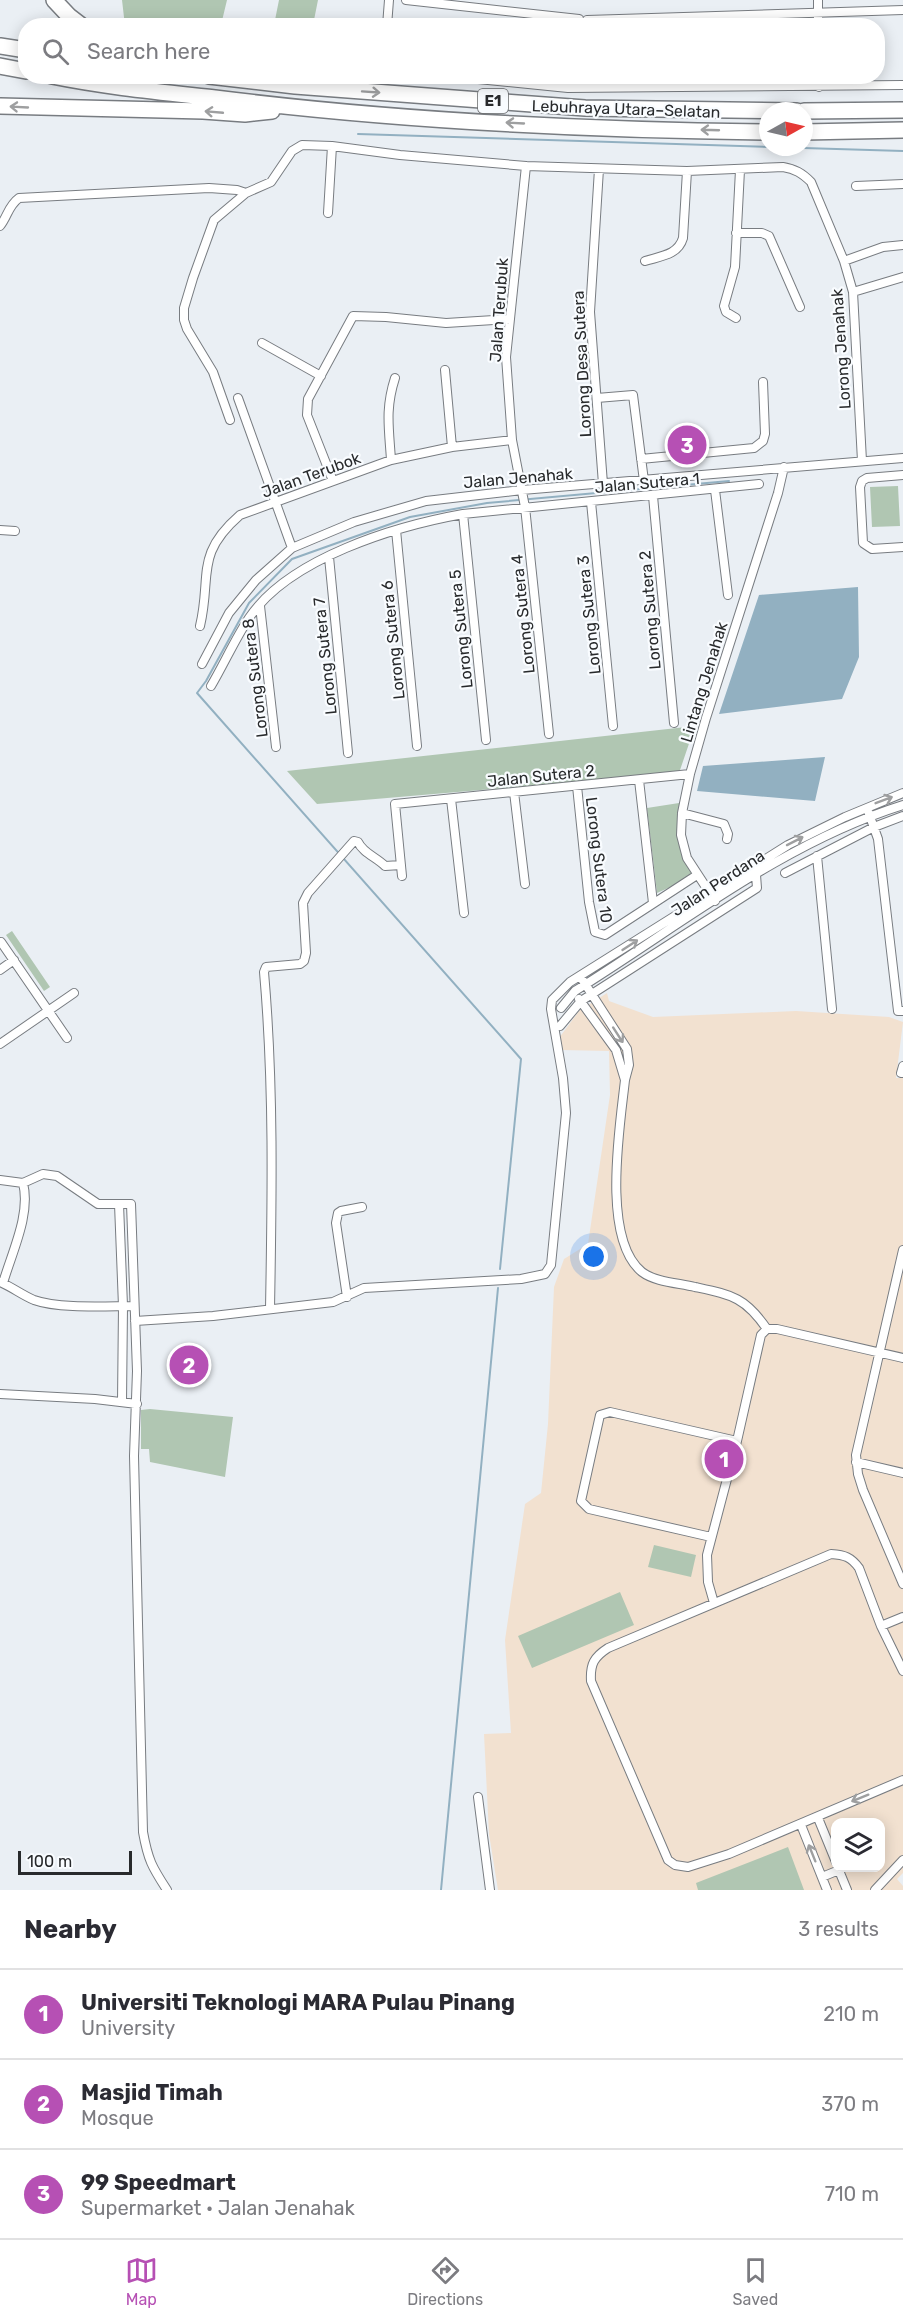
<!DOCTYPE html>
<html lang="en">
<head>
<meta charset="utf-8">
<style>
  :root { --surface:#fff; --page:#f7f7f7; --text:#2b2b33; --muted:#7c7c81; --line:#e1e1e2; --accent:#b650b4 }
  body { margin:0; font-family:Rubik,sans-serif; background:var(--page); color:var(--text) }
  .controls { position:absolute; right:18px; bottom:18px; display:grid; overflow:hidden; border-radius:12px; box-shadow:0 3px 15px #0003 }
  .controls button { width:54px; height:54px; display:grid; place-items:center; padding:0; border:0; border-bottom:2px solid var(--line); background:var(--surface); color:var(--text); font:30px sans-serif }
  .compass { position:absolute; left:759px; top:102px; width:54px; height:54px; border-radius:50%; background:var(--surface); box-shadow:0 3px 15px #0003; rotate:82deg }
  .scale { position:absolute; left:18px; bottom:15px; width:114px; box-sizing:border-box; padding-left:6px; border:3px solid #282a2c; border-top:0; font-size:16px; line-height:21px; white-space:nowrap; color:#282a2c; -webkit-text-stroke:4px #f9fcff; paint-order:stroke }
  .you { position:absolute; left:594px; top:1257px; width:21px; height:21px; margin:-15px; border:4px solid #fff; border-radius:50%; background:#1a73e8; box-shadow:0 0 0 9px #1a73e833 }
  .badge { display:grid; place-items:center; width:39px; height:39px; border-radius:50%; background:var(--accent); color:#fff; font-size:20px; font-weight:700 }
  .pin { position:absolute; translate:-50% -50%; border:3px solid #fff; box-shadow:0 2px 6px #0006 }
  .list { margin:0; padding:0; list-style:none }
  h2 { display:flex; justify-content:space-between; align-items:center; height:78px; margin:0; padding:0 24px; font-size:26px }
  h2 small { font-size:20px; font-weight:400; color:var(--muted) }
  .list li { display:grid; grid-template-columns:39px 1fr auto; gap:18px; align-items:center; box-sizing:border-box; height:90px; padding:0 24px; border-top:2px solid var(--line) }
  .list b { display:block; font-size:22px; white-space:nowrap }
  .list p { margin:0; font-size:20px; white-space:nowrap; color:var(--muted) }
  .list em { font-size:20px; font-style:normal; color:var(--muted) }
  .icon { flex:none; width:33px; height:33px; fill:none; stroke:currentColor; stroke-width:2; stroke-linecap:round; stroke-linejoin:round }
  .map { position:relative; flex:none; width:903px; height:1890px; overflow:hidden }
  .search { position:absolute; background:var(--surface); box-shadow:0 3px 15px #0003; left:18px; right:18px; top:18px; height:66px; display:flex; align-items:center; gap:15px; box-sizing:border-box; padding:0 21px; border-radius:24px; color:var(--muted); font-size:22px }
  .sheet { height:348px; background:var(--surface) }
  nav { display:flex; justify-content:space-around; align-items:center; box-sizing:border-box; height:84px; border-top:2px solid var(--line); background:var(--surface); font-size:16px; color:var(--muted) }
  nav a { display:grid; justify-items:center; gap:3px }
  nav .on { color:var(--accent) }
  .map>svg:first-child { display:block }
</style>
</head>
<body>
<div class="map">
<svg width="903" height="1890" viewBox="0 0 903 1890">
  <rect width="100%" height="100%" fill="#eaeff4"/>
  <path fill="#f2e1d0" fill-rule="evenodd" d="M607,993L609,1001L653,1017L796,1011L889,1017L903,1022L896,1078H903V1873L897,1879L903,1886V1890H498L489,1834L484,1734L511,1733L505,1640L525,1504L541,1493L548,1424L554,1287L564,1259L588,1244L610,1095L609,1051L561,1050L559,1038L579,1011ZM836,1822H880V1868H836Z"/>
  <path fill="#b0c6b2" d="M122,0H227L221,25L125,26Z
    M279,0H318L313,25H274Z
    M898,486L900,526L872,527L870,487Z
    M695,726L679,773L317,804L287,771Z
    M679,803L681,835L697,875L657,893L647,808Z
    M12,931L50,987L44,991L6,935Z
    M150,1409L233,1417L225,1477L150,1462L149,1449H141V1410Z
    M654,1545L696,1555L691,1577L648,1567Z
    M620,1592L634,1625L532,1668L518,1636Z
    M788,1847L804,1890H698L696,1883Z"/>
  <path fill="#92b0c1" d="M858,587L859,657L842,699L719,714L759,595Z
    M825,757L815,801L697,791L703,766Z"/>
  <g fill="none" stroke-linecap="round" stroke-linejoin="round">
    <path stroke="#92b0c1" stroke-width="2" d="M358,134L768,147
      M770,147L903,151
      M500,1269L521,1059L197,693L206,681L249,603L292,559L410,517L487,503L729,481
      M441,1890L498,1288"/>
    <defs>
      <path id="street" d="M406,0L579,19
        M818,0V26
        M587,20L903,10
        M387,26L389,0
        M448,76L568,88L903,85
        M819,76V87
        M526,166L506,357L512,440L525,507L549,734
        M599,169L590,312L603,484
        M856,186L903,184
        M328,213L332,146
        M0,226C8,216 8,206 19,198L209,188L237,190L246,193L271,182L292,151L302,145L332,146L400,155L526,166L687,171L783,167C795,169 802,173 811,182L844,261L853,292L862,461
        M736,233H762L769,236L800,307
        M645,261C661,256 678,255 683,238L687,171
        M844,261L883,247L903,245
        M853,292L903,277
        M736,318L726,312L724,306L735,267L740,170
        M262,343L321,376
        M445,370L452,447
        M238,398L292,548
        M597,398L633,395L644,481
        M230,420L213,372L187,329L184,320V308L193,278L214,220L246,193
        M641,459L754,448L763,441L765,434L763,382
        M391,460C389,428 385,409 395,378
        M903,475L867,478L862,481L860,487L863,543L872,549L903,547
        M333,481L307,415L308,399L353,316L386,317L446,323L510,319
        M715,490L728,595
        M653,496L674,723
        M591,502L613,726
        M463,514L486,740
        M0,530L15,531
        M396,530L417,746
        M329,557L348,753
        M260,606L276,747
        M200,626C212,576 194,555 240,515L391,460L452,447L512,440
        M202,664L229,613L256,580L292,548L354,522L426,501L522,490L903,458
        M211,686C224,664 235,639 249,618C289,558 396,526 463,514L759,484
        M639,780L653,903
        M577,786L589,902L595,932L605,935L697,875
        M514,792L525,884
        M451,799L464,913
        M868,811L878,839L898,1011H903
        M682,813L724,824L728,834L727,839
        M817,856L832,1009
        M785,873L874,827L903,816
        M402,876L395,804L690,774
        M715,901L687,858L681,835L682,813L690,774L706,718L778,493L784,467
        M1,942L67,1038
        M0,970L14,960
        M580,976L627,1049L629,1065L625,1080C620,1126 601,1239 642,1272C655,1282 679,1283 695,1287C732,1295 745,1297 767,1329
        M579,999L616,1050L625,1080
        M561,1008L575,991C681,925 782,843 903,805
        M560,1026L581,1001L757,888L756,875
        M0,1044L74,993
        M903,1066L901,1073H903
        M0,1180L23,1183L43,1174L57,1176L98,1204H131L137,1371L134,1456L143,1832C148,1860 152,1867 167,1890
        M119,1204L123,1306L122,1402
        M903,1250L856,1455L858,1474L863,1490L903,1584
        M0,1282C12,1287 22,1295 34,1300C59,1309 107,1306 134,1306
        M3,1283C12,1252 31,1214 23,1183
        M347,1297L336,1223L338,1213L341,1211L362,1207
        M270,1309C272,1197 274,1085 264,972L266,967L300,964L304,961L306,953L303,903L308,893L354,841L358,842C363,853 376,857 385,866L401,865
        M135,1321L213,1316L333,1302L364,1288L521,1279L545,1274L551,1265L566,1113L563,1078L551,1009L552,1000L570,982L788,845L845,817L903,793
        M0,1394L95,1399L137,1404
        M856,1462L903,1473
        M711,1537L589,1509L581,1501L600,1415L610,1412L737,1441
        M714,1603L708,1582L707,1555L737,1441L761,1335L767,1329H777L903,1358
        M881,1626L903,1617
        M903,1671L881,1626L859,1568C851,1557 845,1555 831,1554L608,1648C594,1657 590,1664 591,1681L668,1860L675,1865L688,1867L729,1854L903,1780
        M478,1797L490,1890
        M818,1818L836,1862
        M801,1825L827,1890
        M838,1868L847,1890
        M822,1877L839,1870
        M875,1890L903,1860"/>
      <path id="highway" d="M54,0L69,16L82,26
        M0,46L26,50
        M0,66L26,71
        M52,76C106,87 160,92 215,98C398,121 583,130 768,132
        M209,76L295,86L585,108L797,111
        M0,106L203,111L245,114L272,111
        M804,111L903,110
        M804,132L903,130"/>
    </defs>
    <use href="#street" stroke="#787c81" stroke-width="10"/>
    <use href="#highway" stroke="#787c81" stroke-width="18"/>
    <use href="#street" stroke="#fff" stroke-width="8"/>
    <use href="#highway" stroke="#fff" stroke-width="15"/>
  </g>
  <defs><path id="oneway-shaft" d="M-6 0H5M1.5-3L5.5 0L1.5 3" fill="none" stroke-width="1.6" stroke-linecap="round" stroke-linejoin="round" transform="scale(1.5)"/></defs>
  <g stroke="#9e9fa0">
    <use href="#oneway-shaft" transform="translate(371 92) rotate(4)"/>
    <use href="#oneway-shaft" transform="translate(19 107) rotate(-177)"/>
    <use href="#oneway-shaft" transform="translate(214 112) rotate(-175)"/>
    <use href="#oneway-shaft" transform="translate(515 123) rotate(-177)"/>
    <use href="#oneway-shaft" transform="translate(710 130) rotate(-178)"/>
    <use href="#oneway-shaft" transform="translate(884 800) rotate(-21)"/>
    <use href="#oneway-shaft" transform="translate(795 841) rotate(-27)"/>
    <use href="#oneway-shaft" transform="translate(630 945) rotate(-33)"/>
    <use href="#oneway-shaft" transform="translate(618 1035) rotate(57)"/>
    <use href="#oneway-shaft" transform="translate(860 1798) rotate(158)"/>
    <use href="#oneway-shaft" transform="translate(812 1853) rotate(-112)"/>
  </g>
  <g text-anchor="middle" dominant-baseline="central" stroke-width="4.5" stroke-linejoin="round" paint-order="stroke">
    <rect fill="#f9fcff" stroke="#67696b" stroke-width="1.5" x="478" y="89" width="30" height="24" rx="4.5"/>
    <g font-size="15" font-weight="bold" fill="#282a2c">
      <text x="493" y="101">E1</text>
    </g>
    <g font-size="16" fill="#282a2c" stroke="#f9fcff">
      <text transform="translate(626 109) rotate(2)">Lebuhraya Utara–Selatan</text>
      <text transform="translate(499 310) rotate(-86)">Jalan Terubuk</text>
      <text transform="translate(841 349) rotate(-94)">Lorong Jenahak</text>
      <text transform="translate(582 364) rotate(-93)">Lorong Desa Sutera</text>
      <text transform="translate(311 475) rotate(-20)">Jalan Terubok</text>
      <text transform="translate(518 478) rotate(-5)">Jalan Jenahak</text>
      <text transform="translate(647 483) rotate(-5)">Jalan Sutera 1</text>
      <text transform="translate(650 610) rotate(-95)">Lorong Sutera 2</text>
      <text transform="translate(523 614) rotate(-96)">Lorong Sutera 4</text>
      <text transform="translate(589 615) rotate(-96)">Lorong Sutera 3</text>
      <text transform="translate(461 629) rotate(-96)">Lorong Sutera 5</text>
      <text transform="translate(393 640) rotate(-96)">Lorong Sutera 6</text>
      <text transform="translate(325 656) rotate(-96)">Lorong Sutera 7</text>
      <text transform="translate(255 678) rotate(-97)">Lorong Sutera 8</text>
      <text transform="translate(704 682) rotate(-73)">Lintang Jenahak</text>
      <text transform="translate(541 776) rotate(-6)">Jalan Sutera 2</text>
      <text transform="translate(599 860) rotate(83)">Lorong Sutera 10</text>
      <text transform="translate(718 883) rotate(-33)">Jalan Perdana</text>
    </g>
  </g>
</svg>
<div class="controls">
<button><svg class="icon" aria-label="layers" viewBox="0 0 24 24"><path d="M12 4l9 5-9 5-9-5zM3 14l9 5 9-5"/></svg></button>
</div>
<svg class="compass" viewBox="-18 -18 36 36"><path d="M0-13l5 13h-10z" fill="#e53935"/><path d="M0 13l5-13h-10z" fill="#7c7c81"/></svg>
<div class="scale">100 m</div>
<div class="you"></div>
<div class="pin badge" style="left:724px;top:1459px">1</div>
<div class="pin badge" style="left:189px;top:1365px">2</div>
<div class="pin badge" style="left:687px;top:445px">3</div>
<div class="search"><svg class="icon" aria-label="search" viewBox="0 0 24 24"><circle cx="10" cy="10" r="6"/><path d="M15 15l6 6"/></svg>Search here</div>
</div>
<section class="sheet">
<h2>Nearby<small>3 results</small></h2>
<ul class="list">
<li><span class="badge">1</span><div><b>Universiti Teknologi MARA Pulau Pinang</b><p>University</p></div><em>210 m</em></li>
<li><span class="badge">2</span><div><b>Masjid Timah</b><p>Mosque</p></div><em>370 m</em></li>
<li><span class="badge">3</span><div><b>99 Speedmart</b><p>Supermarket · Jalan Jenahak</p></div><em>710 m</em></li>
</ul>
</section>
<nav>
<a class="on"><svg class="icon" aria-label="map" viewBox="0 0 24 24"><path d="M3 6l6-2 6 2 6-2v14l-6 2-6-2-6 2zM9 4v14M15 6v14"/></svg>Map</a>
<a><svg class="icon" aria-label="directions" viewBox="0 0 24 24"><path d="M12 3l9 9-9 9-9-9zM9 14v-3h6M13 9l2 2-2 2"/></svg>Directions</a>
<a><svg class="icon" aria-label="saved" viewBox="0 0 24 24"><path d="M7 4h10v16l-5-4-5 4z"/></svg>Saved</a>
</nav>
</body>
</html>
